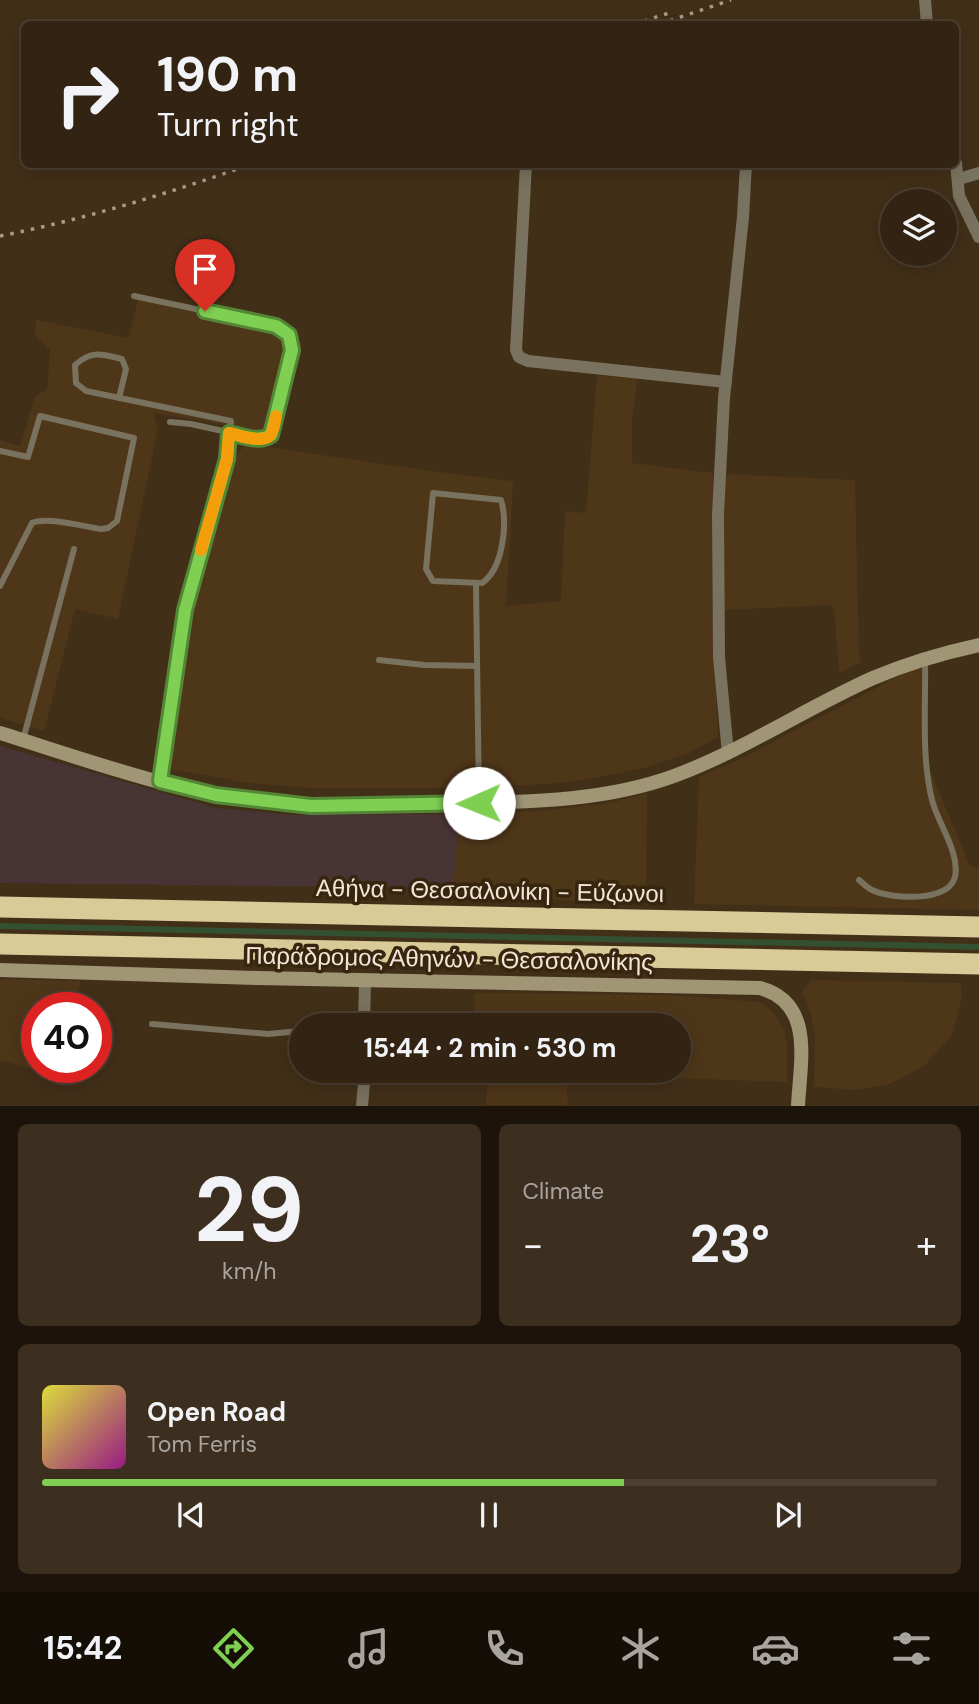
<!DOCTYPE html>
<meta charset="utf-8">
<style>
body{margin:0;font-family:"DM Sans",sans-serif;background:#3d2f20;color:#f1f3f6;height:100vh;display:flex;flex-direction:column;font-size:26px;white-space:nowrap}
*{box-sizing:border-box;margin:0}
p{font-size:23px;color:#a8a49f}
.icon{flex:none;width:38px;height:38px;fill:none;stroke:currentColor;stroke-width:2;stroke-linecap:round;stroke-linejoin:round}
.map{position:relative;height:1106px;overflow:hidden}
.side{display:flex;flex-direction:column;gap:18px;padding:18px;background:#1c130a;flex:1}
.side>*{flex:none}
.top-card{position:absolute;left:21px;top:21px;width:938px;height:147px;border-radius:10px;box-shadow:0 4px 18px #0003,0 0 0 2px #4d4032;background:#322312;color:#f1f3f6;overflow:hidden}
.buttons{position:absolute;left:880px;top:189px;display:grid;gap:14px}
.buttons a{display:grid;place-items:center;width:77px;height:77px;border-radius:50%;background:#322312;box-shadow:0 4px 18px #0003,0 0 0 2px #4d4032;font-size:35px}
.speed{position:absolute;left:21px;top:992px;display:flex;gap:14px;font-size:35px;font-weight:700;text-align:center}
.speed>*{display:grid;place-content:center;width:91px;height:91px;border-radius:50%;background:#322312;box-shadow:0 4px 18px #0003,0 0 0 2px #4d4032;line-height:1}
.speed .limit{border:10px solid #d22;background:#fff;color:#111}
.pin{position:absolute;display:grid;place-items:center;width:60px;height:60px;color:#fff;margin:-72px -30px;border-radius:50% 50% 50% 0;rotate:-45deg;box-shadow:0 0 7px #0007}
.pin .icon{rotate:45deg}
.me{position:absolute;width:77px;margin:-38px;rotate:269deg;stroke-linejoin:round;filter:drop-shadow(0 0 5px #0008)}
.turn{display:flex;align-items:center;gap:24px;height:147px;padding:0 21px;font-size:32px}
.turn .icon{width:91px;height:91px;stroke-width:2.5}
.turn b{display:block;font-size:49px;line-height:60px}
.big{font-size:52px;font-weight:700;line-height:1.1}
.side .tile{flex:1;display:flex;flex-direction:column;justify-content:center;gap:10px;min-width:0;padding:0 24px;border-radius:10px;background:#3d2f20}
.side .dial{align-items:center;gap:0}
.dial b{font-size:91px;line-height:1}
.song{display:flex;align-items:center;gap:21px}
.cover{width:84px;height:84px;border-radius:10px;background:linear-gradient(135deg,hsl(60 70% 55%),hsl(310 70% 35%))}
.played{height:7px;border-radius:4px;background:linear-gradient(90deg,#7fd052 65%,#4d4032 65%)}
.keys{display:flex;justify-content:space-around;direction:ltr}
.heat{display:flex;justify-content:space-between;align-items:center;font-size:38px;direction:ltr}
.side .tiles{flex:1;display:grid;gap:18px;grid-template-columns:1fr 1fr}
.tile:last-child{grid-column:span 2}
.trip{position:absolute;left:289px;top:1013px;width:402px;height:70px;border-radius:35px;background:#322312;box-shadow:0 4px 18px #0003,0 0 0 2px #4d4032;font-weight:700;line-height:70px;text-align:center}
.tab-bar{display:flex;height:112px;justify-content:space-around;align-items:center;background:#140e07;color:#a8a49f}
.tab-bar .icon{width:49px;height:49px}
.tab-bar .selected{color:#7fd052}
.tab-bar b{font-size:32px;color:#f1f3f6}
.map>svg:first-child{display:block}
</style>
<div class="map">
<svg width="979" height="1106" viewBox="0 0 979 1106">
<rect width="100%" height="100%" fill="#422f18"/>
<path fill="#493435" d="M0,746L215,808L294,815L460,814L453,888L0,883Z"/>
<g fill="#4e3619">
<path d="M138,299L274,328L287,336L290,348L270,424L265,431L153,413L158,429L118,619L75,609L44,731L0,718V440L20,446L35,396L47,390L50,350L35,335L36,320L129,338Z"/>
<path d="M597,375L637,379L632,422V463L713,473L712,606L718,737L687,754L644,768L585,780L546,784L466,788H311L248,783L169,769L193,606L237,453L247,444L416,469L513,481L506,606L561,601L565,511L586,513Z"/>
<path d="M724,474L855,480L859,658L862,662L839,673L834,609L831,605L723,610Z"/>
<path d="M922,664V751L970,866L979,867V910L694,904L699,777L740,759Z"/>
<path d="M647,793L646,889L608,890L606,902L538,899V892L453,888L460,814L541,811L610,803Z"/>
<path d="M0,979L81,981L74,1008H37V1068H59L57,1077L0,1060Z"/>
<path d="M811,980L961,983L962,997L952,1035L924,1066L890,1084L854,1090L814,1087L815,1038L811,1016L806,1000L801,993Z"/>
<path d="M475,993L669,995L761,1002L775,1014L784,1029L787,1043V1082L566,1074L568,1105H486L487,1072L471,1071H679V1026L473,1025Z"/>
</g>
<path fill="#335030" d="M0,923L979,944V950L0,929Z"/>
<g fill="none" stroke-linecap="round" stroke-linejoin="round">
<g stroke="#79725f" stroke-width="6">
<path d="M134,296L276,326C285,330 291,335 292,346C293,355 275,431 269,436C266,439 263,439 259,439L191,424L170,422"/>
<path d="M119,398L126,369L122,359C101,354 92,350 75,365L76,383L86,391L231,421L227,459L185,610L160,781"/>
<path d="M0,451L28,457L40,416L134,438L117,521L108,528L101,529C85,527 46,516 32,523L0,586"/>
<path d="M433,493L501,500C508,523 503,569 482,583L433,581L426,569Z"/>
<path d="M476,584L479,803"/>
<path d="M379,660L424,665L477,666"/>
<path d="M23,740L74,549"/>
<path d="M859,880C863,883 867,888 872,890C890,899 948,903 955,877C960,852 938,824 932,800C921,755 926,706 925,660"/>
<path d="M152,1024L268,1034L301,1031"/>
<path d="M345,1026L364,1021"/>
</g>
<g stroke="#79725f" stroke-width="12">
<path d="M925,0L927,24"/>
<path d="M956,163L959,196L979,237"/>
<path d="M526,164L516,350L519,357L528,361L726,382"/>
<path d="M959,179L979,173"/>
<path d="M728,754L719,657L718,514L724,398L743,217L746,164"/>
<path d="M364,1026L365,981"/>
<path d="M362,1106L365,1071"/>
</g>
<g stroke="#a09676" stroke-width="14">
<path d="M0,733C83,759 168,790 255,801C325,809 396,804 466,803C536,802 608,800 674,776C744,750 806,708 873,678C908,663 942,653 979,645"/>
<path d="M0,970L258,978L760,988C815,1003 800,1062 798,1106"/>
</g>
<g stroke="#daca98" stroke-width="21">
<path d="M0,907L979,927"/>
<path d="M0,944L979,964"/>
</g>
<g stroke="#aa9b89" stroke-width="3.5" stroke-dasharray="3.5 7" stroke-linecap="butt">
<path d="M634,24L669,13"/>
<path d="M660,24L731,0"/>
<path d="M0,236C86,219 169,193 252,164"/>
</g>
</g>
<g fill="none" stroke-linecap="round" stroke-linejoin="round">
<g stroke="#538735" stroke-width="18">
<path id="route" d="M205,311L276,326L289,335L292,350L271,435C259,443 243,436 229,433L227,459L185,610L160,781L216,795L311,806L479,803"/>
</g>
<use href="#route" stroke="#7fd052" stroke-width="12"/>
<path stroke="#f59e0b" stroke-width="12" d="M201,550L227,459L229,433C239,435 264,445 271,434C274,430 275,421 276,416"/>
</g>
<g text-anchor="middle" stroke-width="7" stroke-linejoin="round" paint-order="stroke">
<g font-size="24" fill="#f2e5d8" stroke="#37250e">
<text transform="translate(490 891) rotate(1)" y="8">Αθήνα - Θεσσαλονίκη - Εύζωνοι</text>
<text transform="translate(449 959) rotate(1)" y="8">Παράδρομος Αθηνών - Θεσσαλονίκης</text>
</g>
</g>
</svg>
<div class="buttons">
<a><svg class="icon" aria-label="layers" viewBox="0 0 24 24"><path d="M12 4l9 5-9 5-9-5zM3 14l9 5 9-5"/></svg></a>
</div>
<div class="speed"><div class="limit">40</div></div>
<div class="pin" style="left:205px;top:311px;background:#d93025"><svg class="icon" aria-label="arrive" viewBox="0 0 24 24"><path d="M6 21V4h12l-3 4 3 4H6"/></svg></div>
<svg class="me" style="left:479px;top:803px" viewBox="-20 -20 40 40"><circle r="19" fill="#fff"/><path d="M0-13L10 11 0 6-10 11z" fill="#7fd052"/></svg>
<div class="trip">15:44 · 2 min · 530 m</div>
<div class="top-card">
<div class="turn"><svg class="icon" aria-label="right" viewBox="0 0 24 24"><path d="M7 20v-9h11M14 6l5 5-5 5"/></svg><div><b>190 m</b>Turn right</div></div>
</div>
</div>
<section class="side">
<div class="tiles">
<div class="tile dial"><b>29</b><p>km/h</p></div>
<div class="tile"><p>Climate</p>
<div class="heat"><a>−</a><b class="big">23°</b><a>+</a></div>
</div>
<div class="tile">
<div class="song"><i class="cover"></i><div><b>Open Road</b><p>Tom Ferris</p></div></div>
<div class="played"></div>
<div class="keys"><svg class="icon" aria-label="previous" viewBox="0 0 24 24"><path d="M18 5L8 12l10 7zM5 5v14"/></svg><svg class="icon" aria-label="pause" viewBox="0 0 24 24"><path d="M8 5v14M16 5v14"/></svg><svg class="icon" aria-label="next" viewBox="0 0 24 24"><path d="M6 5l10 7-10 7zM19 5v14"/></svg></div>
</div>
</div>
</section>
<nav class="tab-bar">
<b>15:42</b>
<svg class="icon selected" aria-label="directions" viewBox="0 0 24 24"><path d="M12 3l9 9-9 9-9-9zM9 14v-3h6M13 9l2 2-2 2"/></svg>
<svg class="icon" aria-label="music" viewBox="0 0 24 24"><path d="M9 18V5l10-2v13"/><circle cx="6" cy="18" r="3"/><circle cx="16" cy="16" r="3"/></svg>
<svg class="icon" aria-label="phone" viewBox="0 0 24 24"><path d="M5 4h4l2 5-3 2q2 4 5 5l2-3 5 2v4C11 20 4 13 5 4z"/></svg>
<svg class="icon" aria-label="climate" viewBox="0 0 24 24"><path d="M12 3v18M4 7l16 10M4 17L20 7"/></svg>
<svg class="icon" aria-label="car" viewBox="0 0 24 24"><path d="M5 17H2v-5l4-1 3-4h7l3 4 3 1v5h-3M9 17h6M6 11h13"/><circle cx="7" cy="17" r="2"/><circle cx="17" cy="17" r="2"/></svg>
<svg class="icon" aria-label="filters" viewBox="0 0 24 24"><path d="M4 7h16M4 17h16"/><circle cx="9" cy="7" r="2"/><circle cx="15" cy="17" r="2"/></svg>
</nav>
